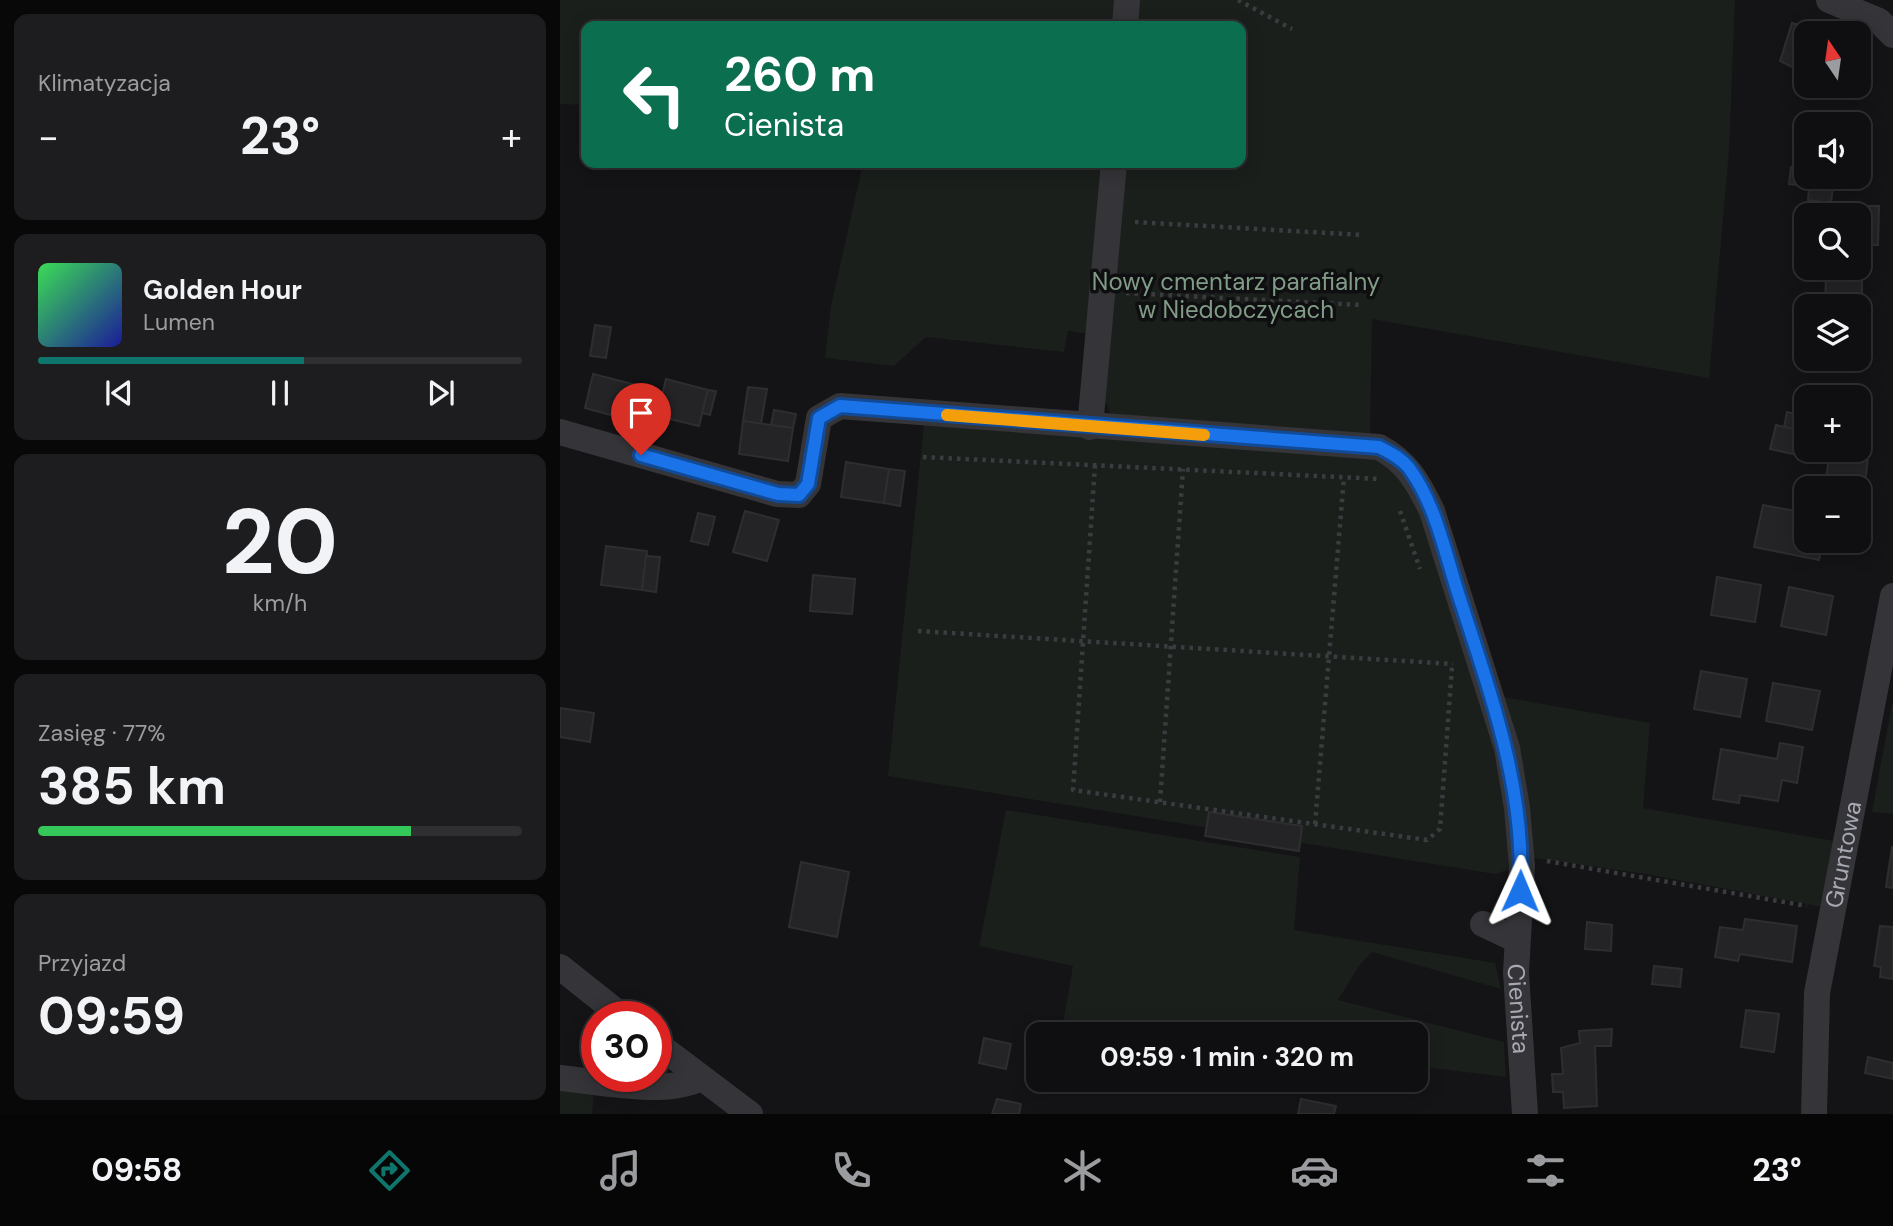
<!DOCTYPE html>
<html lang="pl">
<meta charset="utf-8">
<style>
body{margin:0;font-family:"DM Sans",sans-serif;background:#1d1c1e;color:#f1f3f6;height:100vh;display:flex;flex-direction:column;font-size:26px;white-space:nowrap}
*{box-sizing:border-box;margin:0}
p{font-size:23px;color:#9b9c9f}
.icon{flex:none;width:38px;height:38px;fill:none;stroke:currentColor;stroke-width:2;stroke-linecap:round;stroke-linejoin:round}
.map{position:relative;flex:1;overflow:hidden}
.drawer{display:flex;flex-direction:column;gap:14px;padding:14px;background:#080809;width:560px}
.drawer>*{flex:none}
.guide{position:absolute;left:21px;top:21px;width:665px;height:147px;border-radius:14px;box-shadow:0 4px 18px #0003,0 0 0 2px #2f2e30;background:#0b6e4f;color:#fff;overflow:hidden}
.needle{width:46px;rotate:347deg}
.controls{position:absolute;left:1234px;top:21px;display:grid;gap:14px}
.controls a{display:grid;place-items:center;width:77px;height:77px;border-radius:14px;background:#0f0e10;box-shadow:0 4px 18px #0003,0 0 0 2px #2f2e30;font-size:35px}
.speed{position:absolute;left:21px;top:1001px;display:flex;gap:14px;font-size:35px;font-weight:700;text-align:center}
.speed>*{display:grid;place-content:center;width:91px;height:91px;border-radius:50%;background:#0f0e10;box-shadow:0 4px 18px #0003,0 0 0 2px #2f2e30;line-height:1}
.speed .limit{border:10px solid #d22;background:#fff;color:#111}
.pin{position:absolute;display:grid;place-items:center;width:60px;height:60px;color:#fff;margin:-72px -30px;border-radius:50% 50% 50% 0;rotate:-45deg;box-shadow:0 0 7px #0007}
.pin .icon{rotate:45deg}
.me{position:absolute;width:77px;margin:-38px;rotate:1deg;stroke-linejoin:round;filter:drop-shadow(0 0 5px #0008)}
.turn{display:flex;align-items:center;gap:24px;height:147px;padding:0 28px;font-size:32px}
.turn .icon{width:91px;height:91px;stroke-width:2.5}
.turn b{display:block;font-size:49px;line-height:60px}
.big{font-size:52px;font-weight:700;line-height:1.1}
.drawer .widget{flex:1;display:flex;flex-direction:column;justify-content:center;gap:10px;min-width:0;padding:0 24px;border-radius:14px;background:#1d1c1e}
.drawer .dial{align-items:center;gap:0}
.dial b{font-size:91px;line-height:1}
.song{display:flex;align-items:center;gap:21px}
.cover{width:84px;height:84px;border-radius:10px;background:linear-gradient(135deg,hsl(130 70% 55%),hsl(240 70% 35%))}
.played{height:7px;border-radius:4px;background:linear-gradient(90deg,#0f766e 55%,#2f2e30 55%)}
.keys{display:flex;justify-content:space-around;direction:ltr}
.heat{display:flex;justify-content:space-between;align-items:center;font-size:38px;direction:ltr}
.charge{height:10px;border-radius:5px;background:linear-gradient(90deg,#34c759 77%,#2f2e30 0)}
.trip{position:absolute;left:466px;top:1022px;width:402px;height:70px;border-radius:14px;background:#0f0e10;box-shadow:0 4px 18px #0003,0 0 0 2px #2f2e30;font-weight:700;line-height:70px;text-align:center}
.menu{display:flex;height:112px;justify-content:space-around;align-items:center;background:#060606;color:#9b9c9f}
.menu .icon{width:49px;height:49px}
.menu .selected{color:#0f766e}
.menu b{font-size:32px;color:#f1f3f6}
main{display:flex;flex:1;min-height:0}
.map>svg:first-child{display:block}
</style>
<main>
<section class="drawer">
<div class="widget"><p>Klimatyzacja</p>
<div class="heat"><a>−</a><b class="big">23°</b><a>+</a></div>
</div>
<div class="widget">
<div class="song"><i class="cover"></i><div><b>Golden Hour</b><p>Lumen</p></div></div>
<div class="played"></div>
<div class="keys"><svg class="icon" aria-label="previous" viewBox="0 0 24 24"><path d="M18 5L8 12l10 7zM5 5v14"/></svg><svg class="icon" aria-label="pause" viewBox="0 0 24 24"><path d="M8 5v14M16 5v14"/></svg><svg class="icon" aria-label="next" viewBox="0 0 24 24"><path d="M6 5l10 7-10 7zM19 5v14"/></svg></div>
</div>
<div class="widget dial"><b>20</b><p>km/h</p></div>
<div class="widget"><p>Zasięg · 77%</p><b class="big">385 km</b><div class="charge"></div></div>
<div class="widget"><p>Przyjazd</p><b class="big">09:59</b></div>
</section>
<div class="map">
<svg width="1333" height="1114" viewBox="0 0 1333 1114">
<rect width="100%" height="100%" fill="#141315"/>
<g fill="#1a1f1c">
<path d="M0,0H1175L1169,151L1149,378L812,319L810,435L554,422L545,401L530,334L508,331L504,352L366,337L334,366L265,358L271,306L303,163H681V26H26V105L0,104Z"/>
<path d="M364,424L818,457L849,481L936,747L954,868L935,874L328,776Z"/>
<path d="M943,697L1090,723L1083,808L1275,841L1263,907L1086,874L974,858Z"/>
<path d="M1332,703H1333V814L1312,812Z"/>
<path d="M446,810L740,857L734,930L935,963L941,989L812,952L799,966L778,1000L944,1042L946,1077L856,1066V1034H595L503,1023L513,966L419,946Z"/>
<path d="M0,1088L34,1091L32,1114H0Z"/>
</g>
<g fill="#242426" stroke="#2e2e31" stroke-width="2">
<path d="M1232,23L1266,33H1246L1244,73L1220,61Z"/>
<path d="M1231,167L1246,169V177H1250L1249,186L1229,184Z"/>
<path d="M1250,177H1274L1271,203L1248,200Z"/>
<path d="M1282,206H1319L1318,245H1298V215H1282Z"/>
<rect x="1266" y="268" width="26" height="8"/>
<path d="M1266,276H1302V322L1298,320V306H1265Z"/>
<path d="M35,325L51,327L46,358L30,356Z"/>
<path d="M33,374L80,386L75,405L66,403L62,418L25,408Z"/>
<path d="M106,379L148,390L139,426L97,416Z"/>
<path d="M188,387L207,389L201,424L183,421Z"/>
<path d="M148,390L156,391L150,415L142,413Z"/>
<path d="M214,410L236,414L233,428L211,425Z"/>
<path d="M1227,412L1246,416V432L1224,427Z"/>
<path d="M183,421L233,428L228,461L179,454Z"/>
<path d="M1216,425L1244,431L1238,455L1210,449Z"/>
<path d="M1298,447L1309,448L1305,484L1266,479L1270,450H1298Z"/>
<path d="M286,462L329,469L324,503L281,497Z"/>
<path d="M329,469L345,471L340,506L324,503Z"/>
<path d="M1203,505L1246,513V541H1263L1259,560L1194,547Z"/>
<path d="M185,511L219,520L207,561L173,552Z"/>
<path d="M138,513L155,517L148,545L131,541Z"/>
<path d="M46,546L87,551L82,590L41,585Z"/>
<path d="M86,556L100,557L96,592L82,590Z"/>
<path d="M253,575L295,579L292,614L250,611Z"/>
<path d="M1157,577L1201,585L1195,622L1151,615Z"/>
<path d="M1229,587L1273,596L1266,635L1221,626Z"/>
<path d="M1141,671L1187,679L1180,717L1134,709Z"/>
<path d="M1213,683L1260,691L1252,730L1206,721Z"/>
<path d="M0,708L34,713L30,742L0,737Z"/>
<path d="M1220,743L1243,747L1237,783L1222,780L1218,801L1180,795L1179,803L1153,799L1161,749L1217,759Z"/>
<path d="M649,812L742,826L739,851L645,836Z"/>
<path d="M1332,847H1333V888L1326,887Z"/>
<path d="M241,862L289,872L277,937L229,927Z"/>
<path d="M1185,919L1237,926L1232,962L1180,954L1178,961L1155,957L1160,927L1183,930Z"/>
<path d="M1027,922L1052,925L1051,951L1025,949Z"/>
<path d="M1320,926L1333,927V979L1320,977L1321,967L1314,966Z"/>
<path d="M1094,966L1122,969L1120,987L1092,984Z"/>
<path d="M1186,1010L1219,1014L1214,1052L1181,1047Z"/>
<path d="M1052,1029L1051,1046H1035L1037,1106L1004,1108L1003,1092H993L992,1074H1003L1001,1048L1020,1043L1019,1031Z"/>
<path d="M424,1038L451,1044L446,1069L419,1063Z"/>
<path d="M1308,1057L1333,1063V1079L1305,1073Z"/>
<path d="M437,1099L461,1104L459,1114H432Z"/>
<path d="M741,1099L776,1106L774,1114H738Z"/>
</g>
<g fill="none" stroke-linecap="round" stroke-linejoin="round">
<g stroke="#3b3c40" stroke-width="4.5" stroke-dasharray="3.5 5" stroke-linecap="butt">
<path d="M678,0L732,29"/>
<path d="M575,222L803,235"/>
<path d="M566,293L802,305"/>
<path d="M363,457L820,479"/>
<path d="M535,465L513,790L867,840L880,829L892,667"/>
<path d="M840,511L860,569"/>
<path d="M358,631L893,664"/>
<path d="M600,802L623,469"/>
<path d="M755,824L784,477"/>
<path d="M987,861L1247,906"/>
</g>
<g stroke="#353539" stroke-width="26">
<path d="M1269,0L1319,21L1333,35"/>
<path d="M565,26L567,0"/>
<path d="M530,427L554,163"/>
<path id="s1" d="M0,432L217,494L239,495L248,484L259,418L280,406L819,447C847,462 858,482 872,511L947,748L957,808L962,866L956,973L965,1114"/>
<path d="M923,924L957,940"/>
<path d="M0,967L63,1017"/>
<path d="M96,1043L190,1114"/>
<path d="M0,1078C41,1082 105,1096 141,1078"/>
<path id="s2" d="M1254,1114L1257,993L1333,596"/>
</g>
</g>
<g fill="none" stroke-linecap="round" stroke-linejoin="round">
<g stroke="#114b97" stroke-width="18">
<path id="route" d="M81,455L218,494L239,495L248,484L259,418L280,406L819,447C830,453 841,458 849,468C876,505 885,553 899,596C930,693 966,788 960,891"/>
</g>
<use href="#route" stroke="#1a73e8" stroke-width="12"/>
<path stroke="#f59e0b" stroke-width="12" d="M387,415L644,435"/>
</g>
<g text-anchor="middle" stroke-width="7" stroke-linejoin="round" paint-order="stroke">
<g font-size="24" fill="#809c87" stroke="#0f0e10">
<text x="676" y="290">Nowy cmentarz parafialny<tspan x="676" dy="28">w Niedobczycach</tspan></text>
</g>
<g font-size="24" fill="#a7a9b3" stroke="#0f0e10">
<text dy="8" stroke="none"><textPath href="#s2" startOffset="262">Gruntowa</textPath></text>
<text dy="8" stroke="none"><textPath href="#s1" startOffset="1489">Cienista</textPath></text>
</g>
</g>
</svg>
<div class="controls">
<a><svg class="needle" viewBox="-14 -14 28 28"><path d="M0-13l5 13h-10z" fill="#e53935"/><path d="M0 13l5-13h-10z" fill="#9b9c9f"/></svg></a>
<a><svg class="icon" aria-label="sound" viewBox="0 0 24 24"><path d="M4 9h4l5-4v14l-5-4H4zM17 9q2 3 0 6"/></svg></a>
<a><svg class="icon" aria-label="search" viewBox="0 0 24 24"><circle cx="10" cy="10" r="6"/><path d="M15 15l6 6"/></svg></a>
<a><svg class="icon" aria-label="layers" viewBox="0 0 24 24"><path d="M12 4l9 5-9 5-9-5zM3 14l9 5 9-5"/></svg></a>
<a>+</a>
<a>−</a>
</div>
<div class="speed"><div class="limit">30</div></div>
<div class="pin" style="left:81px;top:455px;background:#d93025"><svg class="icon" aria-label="arrive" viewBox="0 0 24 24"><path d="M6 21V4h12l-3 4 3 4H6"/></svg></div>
<svg class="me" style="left:960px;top:891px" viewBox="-20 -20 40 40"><path d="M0-17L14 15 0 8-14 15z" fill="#1a73e8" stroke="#fff" stroke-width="4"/></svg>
<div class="trip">09:59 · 1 min · 320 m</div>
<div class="guide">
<div class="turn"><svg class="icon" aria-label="left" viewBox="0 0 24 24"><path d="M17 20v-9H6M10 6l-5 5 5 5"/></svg><div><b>260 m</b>Cienista</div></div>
</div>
</div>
</main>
<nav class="menu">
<b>09:58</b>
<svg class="icon selected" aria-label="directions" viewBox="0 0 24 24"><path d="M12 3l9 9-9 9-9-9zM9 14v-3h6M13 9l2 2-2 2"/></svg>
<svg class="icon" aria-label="music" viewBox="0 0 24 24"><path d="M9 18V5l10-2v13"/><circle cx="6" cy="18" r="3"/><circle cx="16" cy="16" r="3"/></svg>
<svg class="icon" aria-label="phone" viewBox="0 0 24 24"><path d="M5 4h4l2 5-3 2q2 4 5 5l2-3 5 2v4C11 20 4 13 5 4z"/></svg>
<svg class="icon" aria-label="climate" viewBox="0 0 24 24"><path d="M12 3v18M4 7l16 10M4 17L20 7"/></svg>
<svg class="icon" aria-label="car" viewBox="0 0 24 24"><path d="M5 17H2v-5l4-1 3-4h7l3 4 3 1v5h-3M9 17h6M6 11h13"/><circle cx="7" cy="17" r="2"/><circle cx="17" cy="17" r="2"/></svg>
<svg class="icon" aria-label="filters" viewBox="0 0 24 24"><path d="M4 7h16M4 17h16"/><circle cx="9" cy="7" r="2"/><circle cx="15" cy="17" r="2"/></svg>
<b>23°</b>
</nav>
